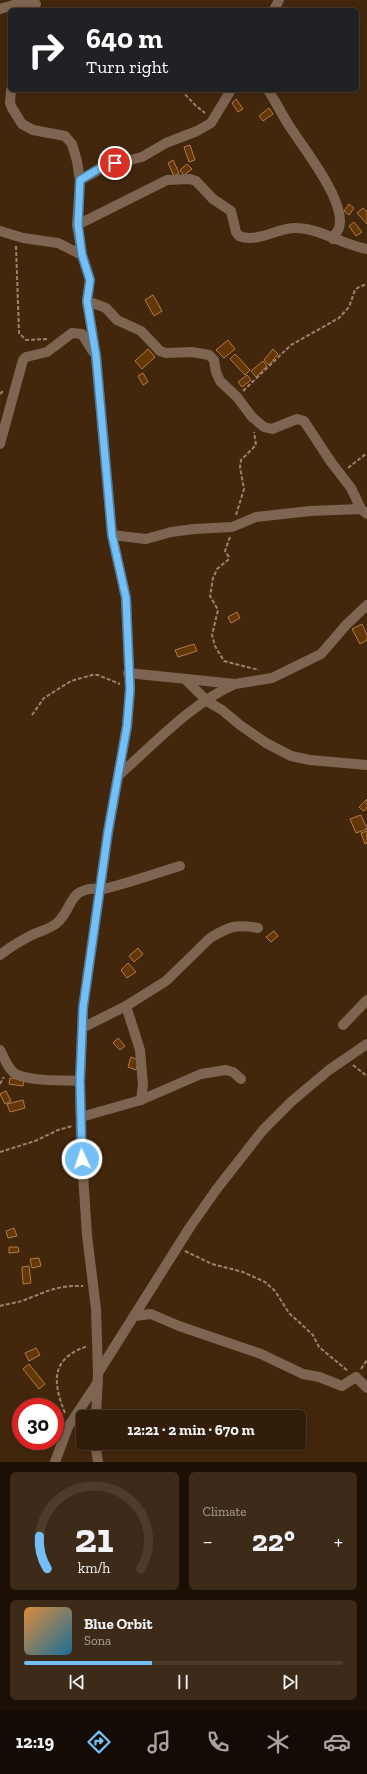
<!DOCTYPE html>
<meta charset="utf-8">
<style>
body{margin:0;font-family:"Zilla Slab",serif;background:#3d2a18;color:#f1f3f6;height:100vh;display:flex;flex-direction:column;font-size:15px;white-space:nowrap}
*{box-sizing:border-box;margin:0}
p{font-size:13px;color:#a8a29c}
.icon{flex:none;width:22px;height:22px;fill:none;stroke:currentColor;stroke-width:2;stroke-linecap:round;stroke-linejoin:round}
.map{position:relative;height:1462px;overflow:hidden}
.drawer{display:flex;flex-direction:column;gap:10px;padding:10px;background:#1c1006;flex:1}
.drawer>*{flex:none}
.hud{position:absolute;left:8px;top:8px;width:351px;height:84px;border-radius:6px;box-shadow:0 2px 10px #0003,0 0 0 1px #4d3b2b;background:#202124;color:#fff;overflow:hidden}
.speed{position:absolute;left:12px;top:1398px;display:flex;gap:8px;font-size:20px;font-weight:700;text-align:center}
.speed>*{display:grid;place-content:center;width:52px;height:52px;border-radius:50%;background:#321d0a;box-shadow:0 2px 10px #0003,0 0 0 1px #4d3b2b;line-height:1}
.speed .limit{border:6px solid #d22;background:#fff;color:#111}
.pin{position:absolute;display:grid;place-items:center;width:34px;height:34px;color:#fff;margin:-17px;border:2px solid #fff;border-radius:50%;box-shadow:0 1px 4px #0007}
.me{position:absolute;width:44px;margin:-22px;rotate:357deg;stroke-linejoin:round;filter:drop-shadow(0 0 3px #0008)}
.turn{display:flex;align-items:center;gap:14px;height:84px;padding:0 12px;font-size:18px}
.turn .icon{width:52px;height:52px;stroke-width:2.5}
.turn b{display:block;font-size:28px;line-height:34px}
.big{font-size:30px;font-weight:700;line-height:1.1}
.drawer .card{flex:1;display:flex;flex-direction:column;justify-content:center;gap:6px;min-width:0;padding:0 14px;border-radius:6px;background:#3d2a18}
.drawer .dial{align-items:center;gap:0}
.dial svg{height:104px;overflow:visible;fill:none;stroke:#4d3b2b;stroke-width:7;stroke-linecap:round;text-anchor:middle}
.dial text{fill:#f1f3f6;stroke:none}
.song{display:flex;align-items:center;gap:12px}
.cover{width:48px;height:48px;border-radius:6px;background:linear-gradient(135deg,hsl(30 70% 55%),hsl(200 70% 35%))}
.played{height:4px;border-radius:2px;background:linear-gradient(90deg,#74c0f6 40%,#4d3b2b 40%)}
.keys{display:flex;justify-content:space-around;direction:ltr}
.heat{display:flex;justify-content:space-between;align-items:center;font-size:22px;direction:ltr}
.drawer .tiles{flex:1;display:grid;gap:10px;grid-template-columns:1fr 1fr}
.card:last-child{grid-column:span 2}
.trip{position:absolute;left:76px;top:1410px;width:230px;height:40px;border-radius:6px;background:#321d0a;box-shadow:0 2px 10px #0003,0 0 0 1px #4d3b2b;font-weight:700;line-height:40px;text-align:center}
.tab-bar{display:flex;height:64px;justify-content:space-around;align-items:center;background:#140c04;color:#a8a29c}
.tab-bar .icon{width:28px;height:28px}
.tab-bar .selected{color:#74c0f6}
.tab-bar b{font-size:18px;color:#f1f3f6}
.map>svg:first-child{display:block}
</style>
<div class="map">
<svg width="367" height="1462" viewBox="0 0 367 1462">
<rect width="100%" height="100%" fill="#42270d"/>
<g fill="#643706" stroke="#b27a4a">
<path d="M236,99L243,109L238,112L232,103Z"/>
<path d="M269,108L273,114L263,121L259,116Z"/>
<path d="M190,145L195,160L189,162L184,147Z"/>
<path d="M173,160L179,173L174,176L168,163Z"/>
<path d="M187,164L192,169L184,175L180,170Z"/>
<path d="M349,204L354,208L349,215L344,211Z"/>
<path d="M363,208L367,212V224L357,213Z"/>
<path d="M354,222L362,232L356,236L349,226Z"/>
<path d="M153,295L162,311L154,316L145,300Z"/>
<path d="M228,340L235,349L224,358L216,350Z"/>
<path d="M148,349L155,357L142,369L135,361Z"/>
<path d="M273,349L278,354L269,365L264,360Z"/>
<path d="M235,354L250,370L245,375L230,359Z"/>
<path d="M263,361L267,366L256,377L251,371Z"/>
<path d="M143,373L148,382L143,385L138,376Z"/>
<path d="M247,375L251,380L242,387L238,382Z"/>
<path d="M237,612L240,618L231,623L228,617Z"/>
<path d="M362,624L367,635V640L360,644L352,629Z"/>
<path d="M194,644L197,651L178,657L175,650Z"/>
<path d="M367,799V808L364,811L359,807Z"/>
<path d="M361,815L367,829L356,833L350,819Z"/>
<path d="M367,831V843L365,844L361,833Z"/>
<path d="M274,931L278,936L271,942L266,937Z"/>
<path d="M138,948L143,954L134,962L129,956Z"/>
<path d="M128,963L136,972L127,978L121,970Z"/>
<path d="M118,1038L125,1046L120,1050L113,1043Z"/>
<path d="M131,1057L139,1060L136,1070L128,1067Z"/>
<path d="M10,1078L24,1080L23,1086L9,1084Z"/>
<path d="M6,1091L11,1101L5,1104L0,1094Z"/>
<path d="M23,1100L25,1108L10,1112L7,1104Z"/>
<path d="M14,1228L17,1236L8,1238L6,1231Z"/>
<path d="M9,1247H18L19,1252L9,1253Z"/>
<path d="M39,1258L41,1266L32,1268L30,1259Z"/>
<path d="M29,1266L31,1283L23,1284L22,1267Z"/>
<path d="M36,1348L40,1355L29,1361L25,1353Z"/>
<path d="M29,1364L45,1384L39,1389L23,1369Z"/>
</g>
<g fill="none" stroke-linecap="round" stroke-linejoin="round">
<g stroke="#9e8269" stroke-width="2" stroke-dasharray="4 2" stroke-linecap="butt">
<path d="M181,90L196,106L205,113"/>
<path d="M16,246L19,333L26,340L48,339"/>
<path d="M243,391L291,345L339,318L349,307L355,290L359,287L367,284"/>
<path d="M0,394L4,390"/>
<path d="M348,468L367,453"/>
<path d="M236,515L244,489L240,467L241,460L256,445L254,432"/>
<path d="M230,537L225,551L229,557L228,560L217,569L213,578L210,596L218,610L212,635L215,646L224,661L259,670"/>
<path d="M32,715L44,698L71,681L92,675H98L120,684"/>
<path d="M353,1065L367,1076"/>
<path d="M0,1084L4,1077"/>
<path d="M0,1152L35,1141L58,1130L72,1126"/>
<path d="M185,1251L212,1264L243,1272L265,1282L275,1291L289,1313L313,1335L319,1347L348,1371"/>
<path d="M0,1306C7,1304 15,1303 22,1301C46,1292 56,1285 83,1286"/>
<path d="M361,1369L367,1360"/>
<path d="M65,1413C52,1381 51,1358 88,1346"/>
</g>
<g stroke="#7d6551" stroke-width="10">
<path d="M0,9L17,4H36"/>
<path d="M274,10L279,0"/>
<path d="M11,90L10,103L12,108L22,124L33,130L65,136L72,144L77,161L80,180L77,225L82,255L90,280L87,301L96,356L112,535L126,598L130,689L127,726L108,832L83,1008L80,1081L81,1144L87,1235L96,1309L98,1373L96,1417"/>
<path d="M268,90C276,102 282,115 290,127C304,149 347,202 339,228C337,232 334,236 333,239"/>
<path d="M80,180L106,166L142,157L166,143L197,131L211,123L231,90"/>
<path d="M77,225L167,180L190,179L196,181L213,199L231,211L236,232L239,236C257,243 276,229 293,228C319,227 342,245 367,249"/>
<path d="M0,231L23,238L58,243L82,255"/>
<path d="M87,301L106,308L117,320L141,331L160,351L166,353L192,352L209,355L214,360L216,372L220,381L237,397L252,417L264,427L272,429L297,419L304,421L331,462L351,488L361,509"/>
<path d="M0,444L23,360L26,357L47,352L72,333L82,334L93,352"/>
<path d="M112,535L146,539L171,532L194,529L232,527L256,517L310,511L361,509L367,514"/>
<path d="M128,673L235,684L272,678L321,654L347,624L367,605"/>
<path d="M185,679L207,701L222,710L240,725L266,743L291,756L310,760L367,765"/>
<path d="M119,775C154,744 192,703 235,684"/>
<path d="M99,890C126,884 153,874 180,866"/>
<path d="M0,955C10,947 20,941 32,935C40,931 50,929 57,923C73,909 68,886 100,889"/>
<path d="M126,1006L140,1050L143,1085L141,1100"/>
<path d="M343,1025L367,1000"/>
<path d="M82,1028L126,1006L166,981L210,938C230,926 236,924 258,928"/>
<path d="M0,1050C4,1057 7,1067 13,1072C24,1082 64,1080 80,1081"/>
<path d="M81,1117L141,1100L201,1074L226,1070L233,1072L241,1079"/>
<path d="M135,1316L151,1314L179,1326L261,1354L303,1374L319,1377L342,1386L356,1377L367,1388"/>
<path d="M98,1373L190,1227L216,1190L263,1130L292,1101L329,1070L367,1044"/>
<path d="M95,1443L98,1462"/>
<path d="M55,1462L68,1427L98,1382"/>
</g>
</g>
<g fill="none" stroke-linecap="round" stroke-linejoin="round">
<g stroke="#4b7da0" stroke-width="10">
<path id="route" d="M82,1159L80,1081L83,1008L108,832L127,726L130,689L126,598L112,535L96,356L87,301L90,280L82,255L78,225L80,180L102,167L115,163"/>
</g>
<use href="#route" stroke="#74c0f6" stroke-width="7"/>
</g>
</svg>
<div class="speed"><div class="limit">30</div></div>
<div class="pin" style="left:115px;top:163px;background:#d93025"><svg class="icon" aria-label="arrive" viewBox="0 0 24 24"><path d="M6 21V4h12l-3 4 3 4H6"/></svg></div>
<svg class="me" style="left:82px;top:1159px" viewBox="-20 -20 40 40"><circle r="17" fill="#74c0f6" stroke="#fff" stroke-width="3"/><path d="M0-11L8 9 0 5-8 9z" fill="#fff"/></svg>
<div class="trip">12:21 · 2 min · 670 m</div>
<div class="hud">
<div class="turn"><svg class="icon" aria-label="right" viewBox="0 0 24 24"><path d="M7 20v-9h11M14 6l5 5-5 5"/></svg><div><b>640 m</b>Turn right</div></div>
</div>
</div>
<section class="drawer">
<div class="tiles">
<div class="card dial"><svg viewBox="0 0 100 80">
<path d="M14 69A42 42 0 1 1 86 69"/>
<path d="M14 69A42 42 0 0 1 8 44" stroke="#74c0f6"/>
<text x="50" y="56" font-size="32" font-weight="700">21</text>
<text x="50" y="72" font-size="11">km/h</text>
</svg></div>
<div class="card"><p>Climate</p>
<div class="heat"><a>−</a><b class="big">22°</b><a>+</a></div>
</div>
<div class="card">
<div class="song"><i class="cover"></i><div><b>Blue Orbit</b><p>Sona</p></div></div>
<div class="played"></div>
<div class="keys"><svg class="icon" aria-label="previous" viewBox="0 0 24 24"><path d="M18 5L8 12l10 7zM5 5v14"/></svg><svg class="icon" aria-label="pause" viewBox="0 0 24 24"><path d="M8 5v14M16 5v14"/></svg><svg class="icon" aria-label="next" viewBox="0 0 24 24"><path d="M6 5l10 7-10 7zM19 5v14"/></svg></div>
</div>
</div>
</section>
<nav class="tab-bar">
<b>12:19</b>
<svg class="icon selected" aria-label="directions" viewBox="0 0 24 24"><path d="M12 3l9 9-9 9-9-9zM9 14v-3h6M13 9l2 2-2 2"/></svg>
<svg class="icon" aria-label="music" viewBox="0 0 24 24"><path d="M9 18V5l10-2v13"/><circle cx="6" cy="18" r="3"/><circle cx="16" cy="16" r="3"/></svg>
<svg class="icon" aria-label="phone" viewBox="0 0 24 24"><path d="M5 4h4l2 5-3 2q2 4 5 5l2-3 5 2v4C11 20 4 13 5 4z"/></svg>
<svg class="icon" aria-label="climate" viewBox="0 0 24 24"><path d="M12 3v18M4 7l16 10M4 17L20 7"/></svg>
<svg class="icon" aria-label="car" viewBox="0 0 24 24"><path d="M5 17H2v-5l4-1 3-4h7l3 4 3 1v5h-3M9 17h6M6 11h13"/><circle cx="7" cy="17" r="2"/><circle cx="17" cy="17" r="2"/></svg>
</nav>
